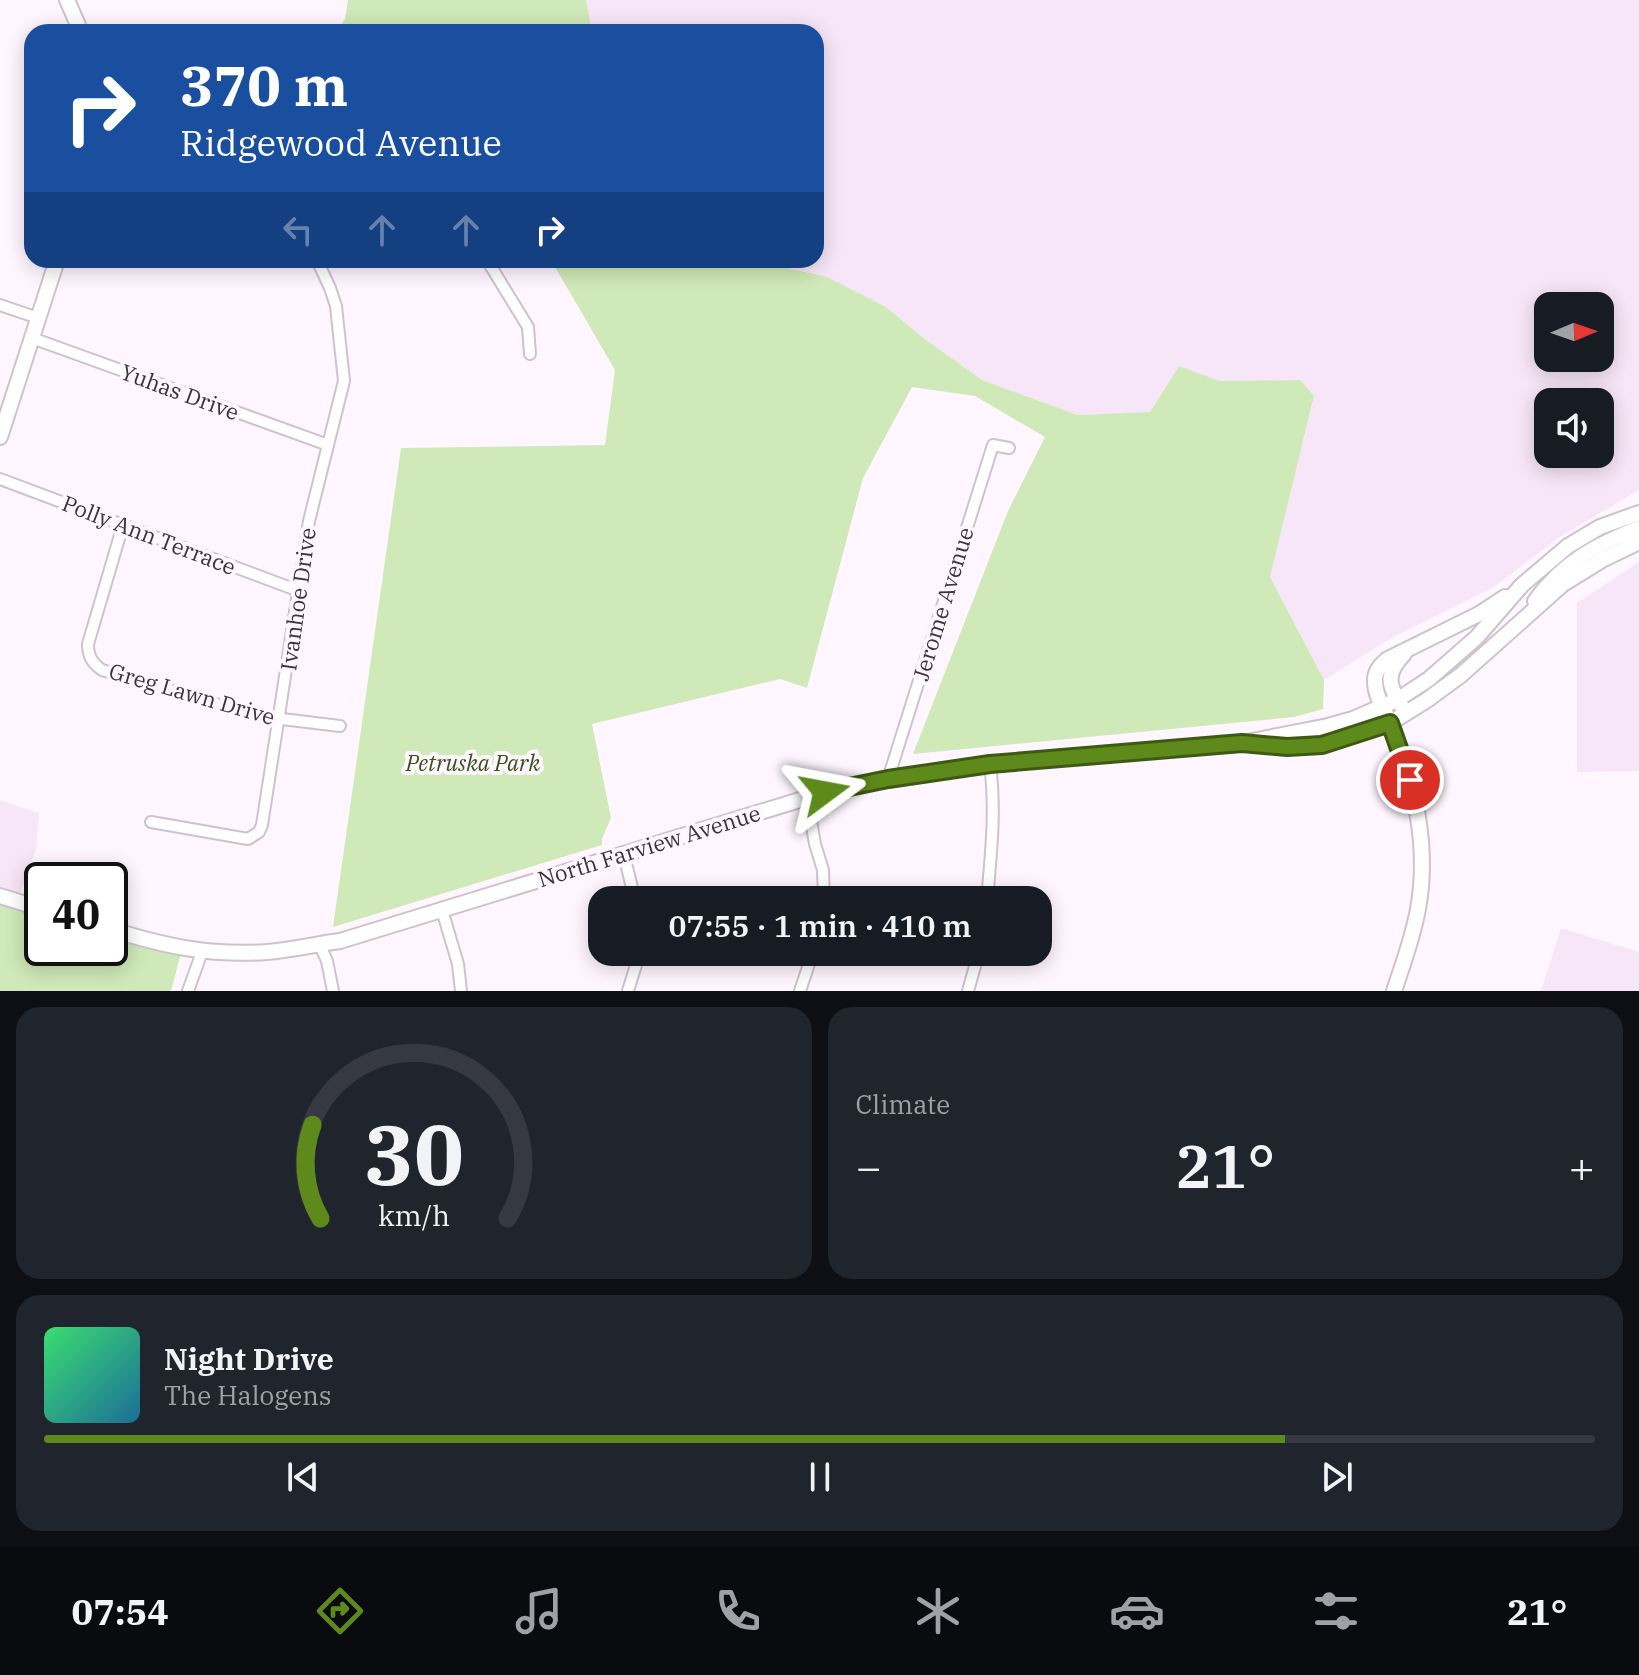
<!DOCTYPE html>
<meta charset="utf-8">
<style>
body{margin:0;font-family:"IBM Plex Serif",serif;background:#20242c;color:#f1f3f6;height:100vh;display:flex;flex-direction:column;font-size:30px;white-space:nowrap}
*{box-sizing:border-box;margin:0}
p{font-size:26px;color:#9ea1a6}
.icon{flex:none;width:44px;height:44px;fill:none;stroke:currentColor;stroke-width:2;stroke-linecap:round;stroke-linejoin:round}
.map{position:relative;height:991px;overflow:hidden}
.side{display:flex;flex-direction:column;gap:16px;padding:16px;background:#0d0f14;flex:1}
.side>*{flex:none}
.guide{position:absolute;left:24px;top:24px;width:800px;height:244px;border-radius:24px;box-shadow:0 4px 20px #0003;background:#1a4fa0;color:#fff;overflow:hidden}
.needle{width:52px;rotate:88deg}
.tools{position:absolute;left:1534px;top:292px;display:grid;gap:16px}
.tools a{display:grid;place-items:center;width:80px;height:80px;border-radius:16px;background:#171b24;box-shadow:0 4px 20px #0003;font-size:40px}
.speed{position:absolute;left:24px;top:862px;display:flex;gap:16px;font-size:40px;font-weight:700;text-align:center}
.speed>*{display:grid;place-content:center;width:104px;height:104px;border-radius:50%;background:#171b24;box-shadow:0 4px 20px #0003;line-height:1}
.speed .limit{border:4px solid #111;border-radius:12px;background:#fff;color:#111}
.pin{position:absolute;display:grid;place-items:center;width:68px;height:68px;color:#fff;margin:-34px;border:4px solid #fff;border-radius:50%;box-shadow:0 2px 8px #0007}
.me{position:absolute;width:88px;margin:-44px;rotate:77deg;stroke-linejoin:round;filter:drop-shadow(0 0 6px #0008)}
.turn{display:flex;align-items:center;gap:28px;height:168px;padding:0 24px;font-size:36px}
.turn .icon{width:104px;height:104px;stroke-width:2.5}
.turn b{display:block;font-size:56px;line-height:68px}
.lanes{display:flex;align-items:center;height:76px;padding:0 24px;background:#0003;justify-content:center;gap:40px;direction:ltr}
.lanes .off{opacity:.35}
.big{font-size:60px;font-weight:600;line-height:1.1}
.side .widget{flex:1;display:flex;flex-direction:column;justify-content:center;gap:12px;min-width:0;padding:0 28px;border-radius:24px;background:#20242c}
.side .dial{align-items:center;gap:0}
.dial svg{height:208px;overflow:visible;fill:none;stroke:#363941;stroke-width:7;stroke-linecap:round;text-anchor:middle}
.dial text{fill:#f1f3f6;stroke:none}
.song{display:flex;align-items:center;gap:24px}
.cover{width:96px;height:96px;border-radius:12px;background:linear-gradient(135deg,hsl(140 70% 55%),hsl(200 70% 35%))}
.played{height:8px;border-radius:4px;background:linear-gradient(90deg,#5d8a1a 80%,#363941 80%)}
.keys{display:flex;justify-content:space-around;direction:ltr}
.heat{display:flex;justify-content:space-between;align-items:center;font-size:44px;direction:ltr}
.side .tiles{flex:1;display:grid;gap:16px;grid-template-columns:1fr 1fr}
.widget:last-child{grid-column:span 2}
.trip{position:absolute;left:588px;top:886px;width:464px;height:80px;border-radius:24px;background:#171b24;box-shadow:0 4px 20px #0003;font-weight:600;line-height:80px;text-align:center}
.menu{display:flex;height:128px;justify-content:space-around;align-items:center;background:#090b0e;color:#9ea1a6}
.menu .icon{width:56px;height:56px}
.menu .on{color:#5d8a1a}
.menu b{font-size:36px;color:#f1f3f6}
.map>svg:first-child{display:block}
</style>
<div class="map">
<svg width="1639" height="991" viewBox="0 0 1639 991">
<rect width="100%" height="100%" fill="#fff6ff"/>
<g fill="#f7e6f7" fill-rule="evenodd">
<path d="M586,0H1639V490L1558,538L1494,587L1395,636L1324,680L1270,577L1314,397L1300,380L1220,381L1179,366L1150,412L1078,415L982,380L926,340L886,307L827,277L753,260H816V32H592ZM1548,306H1600V358H1548ZM1548,402H1600V454H1548Z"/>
<path d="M1639,562V771L1577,772V603Z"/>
<path d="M0,800L39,813L36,850L17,901L0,896Z"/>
<path d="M1561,928L1639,952V991H1541Z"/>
</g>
<g fill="#d0e9b8">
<path d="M348,0H586L592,32H336L345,19Z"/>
<path d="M551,260H753L827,277L886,307L926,340L982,380L1078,415L1150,412L1179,366L1220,381L1300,380L1314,396L1270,577L1324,680L1323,709L1294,717L913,754L1008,511L1045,437L975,396L912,387L863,478L807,688L780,679L592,724L611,818L602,839V845L333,927L401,448L605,445L615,370Z"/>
<path d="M0,896L42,909V948H110V929L182,949L171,991H0Z"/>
</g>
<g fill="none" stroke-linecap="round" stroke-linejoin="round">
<g stroke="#cec3cd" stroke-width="14">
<g id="street">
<path d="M487,260L528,327L530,354"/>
<path d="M0,305L38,318"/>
<path d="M32,338L328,445"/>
<path d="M0,479L299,591"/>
<path d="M123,525L88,644C88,656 92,663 102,670L257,716L340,726"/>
<path d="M888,779L993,445L1009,448"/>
<path d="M807,797L815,844L823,870L824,900"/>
<path d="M151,822L248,839L259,832L262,825L309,521L344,381L336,306L330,288L317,260"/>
<path d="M624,855L635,900"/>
<path d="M987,900C991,854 996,810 990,764"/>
<path d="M442,910L458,964L461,991"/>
<path d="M319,943L327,961L333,991"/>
<path d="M188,991L202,952"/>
<path d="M628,991L640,952"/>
<path d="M800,991L813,952"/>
<path d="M968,991L979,952"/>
</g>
</g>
<g stroke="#cec3cd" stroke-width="18">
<g id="secondary">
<path d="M67,0L81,32"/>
<path d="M0,437L57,260"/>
<path d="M1535,601C1563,562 1596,545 1639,528"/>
<path d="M1401,705C1387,684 1386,673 1404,654"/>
<path d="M1259,744L1287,747L1322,745L1390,723L1427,700L1461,675L1563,584L1602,560L1639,542"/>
<path d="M0,896L42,909"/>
<path d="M110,929C164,946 210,956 267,952C292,950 316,944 340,941L842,787L990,764L1242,743L1328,726L1353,719L1397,700L1429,679L1477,637L1522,585L1568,546L1600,527L1639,513"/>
<path d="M1394,991C1403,964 1413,937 1418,909C1427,860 1420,811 1405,764C1401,751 1397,737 1391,724C1384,710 1374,695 1375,678C1376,669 1382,664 1388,659L1479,614L1505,597"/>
</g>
</g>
<use href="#street" stroke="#fff" stroke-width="10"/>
<use href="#secondary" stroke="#fff" stroke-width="14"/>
</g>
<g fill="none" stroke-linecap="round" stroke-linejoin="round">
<g stroke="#3c5a11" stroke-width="20">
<path id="route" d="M825,792L888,779L990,764L1242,743L1287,747L1322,745L1390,723L1410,780"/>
</g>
<use href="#route" stroke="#5d8a1a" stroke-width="14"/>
</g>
<g text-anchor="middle" stroke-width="8" stroke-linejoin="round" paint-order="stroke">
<g font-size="22" fill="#393539" stroke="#fff6ff">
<text transform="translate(180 392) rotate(20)" y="8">Yuhas Drive</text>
<text transform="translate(149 535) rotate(21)" y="8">Polly Ann Terrace</text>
<text transform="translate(298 599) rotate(-82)" y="8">Ivanhoe Drive</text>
<text transform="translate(943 604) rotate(-73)" y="8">Jerome Avenue</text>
<text transform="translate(192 694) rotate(16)" y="8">Greg Lawn Drive</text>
<text transform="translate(649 846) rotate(-17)" y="8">North Farview Avenue</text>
</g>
<g font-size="22" font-style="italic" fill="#39511a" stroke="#fff6ff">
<text x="473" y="771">Petruska Park</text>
</g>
</g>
</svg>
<div class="tools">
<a><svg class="needle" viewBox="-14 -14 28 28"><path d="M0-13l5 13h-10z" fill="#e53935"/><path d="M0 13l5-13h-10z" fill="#9ea1a6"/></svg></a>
<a><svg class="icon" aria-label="sound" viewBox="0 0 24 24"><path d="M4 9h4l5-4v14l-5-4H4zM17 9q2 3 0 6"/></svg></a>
</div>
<div class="speed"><div class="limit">40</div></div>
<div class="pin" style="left:1410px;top:780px;background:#d93025"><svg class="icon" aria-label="arrive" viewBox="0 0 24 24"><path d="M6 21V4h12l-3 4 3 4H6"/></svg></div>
<svg class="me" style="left:825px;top:792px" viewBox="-20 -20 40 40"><path d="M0-17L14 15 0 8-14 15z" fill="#5d8a1a" stroke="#fff" stroke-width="4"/></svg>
<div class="trip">07:55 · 1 min · 410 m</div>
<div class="guide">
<div class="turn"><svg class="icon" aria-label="right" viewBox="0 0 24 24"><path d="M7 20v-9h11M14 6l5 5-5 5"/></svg><div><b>370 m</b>Ridgewood Avenue</div></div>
<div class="lanes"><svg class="icon off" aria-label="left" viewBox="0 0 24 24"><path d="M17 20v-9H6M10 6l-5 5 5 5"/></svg><svg class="icon off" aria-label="ahead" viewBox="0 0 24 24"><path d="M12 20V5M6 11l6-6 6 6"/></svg><svg class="icon off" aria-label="ahead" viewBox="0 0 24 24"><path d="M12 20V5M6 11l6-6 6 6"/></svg><svg class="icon" aria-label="right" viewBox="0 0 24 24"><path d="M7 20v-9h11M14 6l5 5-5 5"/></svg></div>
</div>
</div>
<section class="side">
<div class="tiles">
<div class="widget dial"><svg viewBox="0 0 100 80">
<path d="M14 69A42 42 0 1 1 86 69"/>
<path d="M14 69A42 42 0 0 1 11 33" stroke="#5d8a1a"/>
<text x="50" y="56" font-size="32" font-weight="700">30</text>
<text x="50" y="72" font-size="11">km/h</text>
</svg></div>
<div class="widget"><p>Climate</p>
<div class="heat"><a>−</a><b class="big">21°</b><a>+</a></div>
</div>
<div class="widget">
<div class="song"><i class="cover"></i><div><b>Night Drive</b><p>The Halogens</p></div></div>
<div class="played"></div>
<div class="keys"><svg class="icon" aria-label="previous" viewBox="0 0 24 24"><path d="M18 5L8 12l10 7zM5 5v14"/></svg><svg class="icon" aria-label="pause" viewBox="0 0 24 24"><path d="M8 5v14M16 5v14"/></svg><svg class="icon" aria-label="next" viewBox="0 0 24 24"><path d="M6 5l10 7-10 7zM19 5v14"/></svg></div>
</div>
</div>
</section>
<nav class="menu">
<b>07:54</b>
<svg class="icon on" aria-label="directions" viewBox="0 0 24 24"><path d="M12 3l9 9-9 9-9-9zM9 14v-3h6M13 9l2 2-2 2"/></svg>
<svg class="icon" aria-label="music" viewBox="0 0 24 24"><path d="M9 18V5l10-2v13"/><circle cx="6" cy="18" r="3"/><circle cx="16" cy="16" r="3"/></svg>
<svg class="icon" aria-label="phone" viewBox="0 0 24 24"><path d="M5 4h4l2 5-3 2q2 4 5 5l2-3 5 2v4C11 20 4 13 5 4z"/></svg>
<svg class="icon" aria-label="climate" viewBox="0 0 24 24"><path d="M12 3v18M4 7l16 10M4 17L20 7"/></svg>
<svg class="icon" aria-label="car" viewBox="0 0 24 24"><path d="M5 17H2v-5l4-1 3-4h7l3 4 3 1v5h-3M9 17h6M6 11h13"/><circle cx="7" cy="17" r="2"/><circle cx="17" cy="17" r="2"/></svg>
<svg class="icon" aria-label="filters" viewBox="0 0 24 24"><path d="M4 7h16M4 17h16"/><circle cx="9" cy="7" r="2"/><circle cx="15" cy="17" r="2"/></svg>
<b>21°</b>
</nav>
